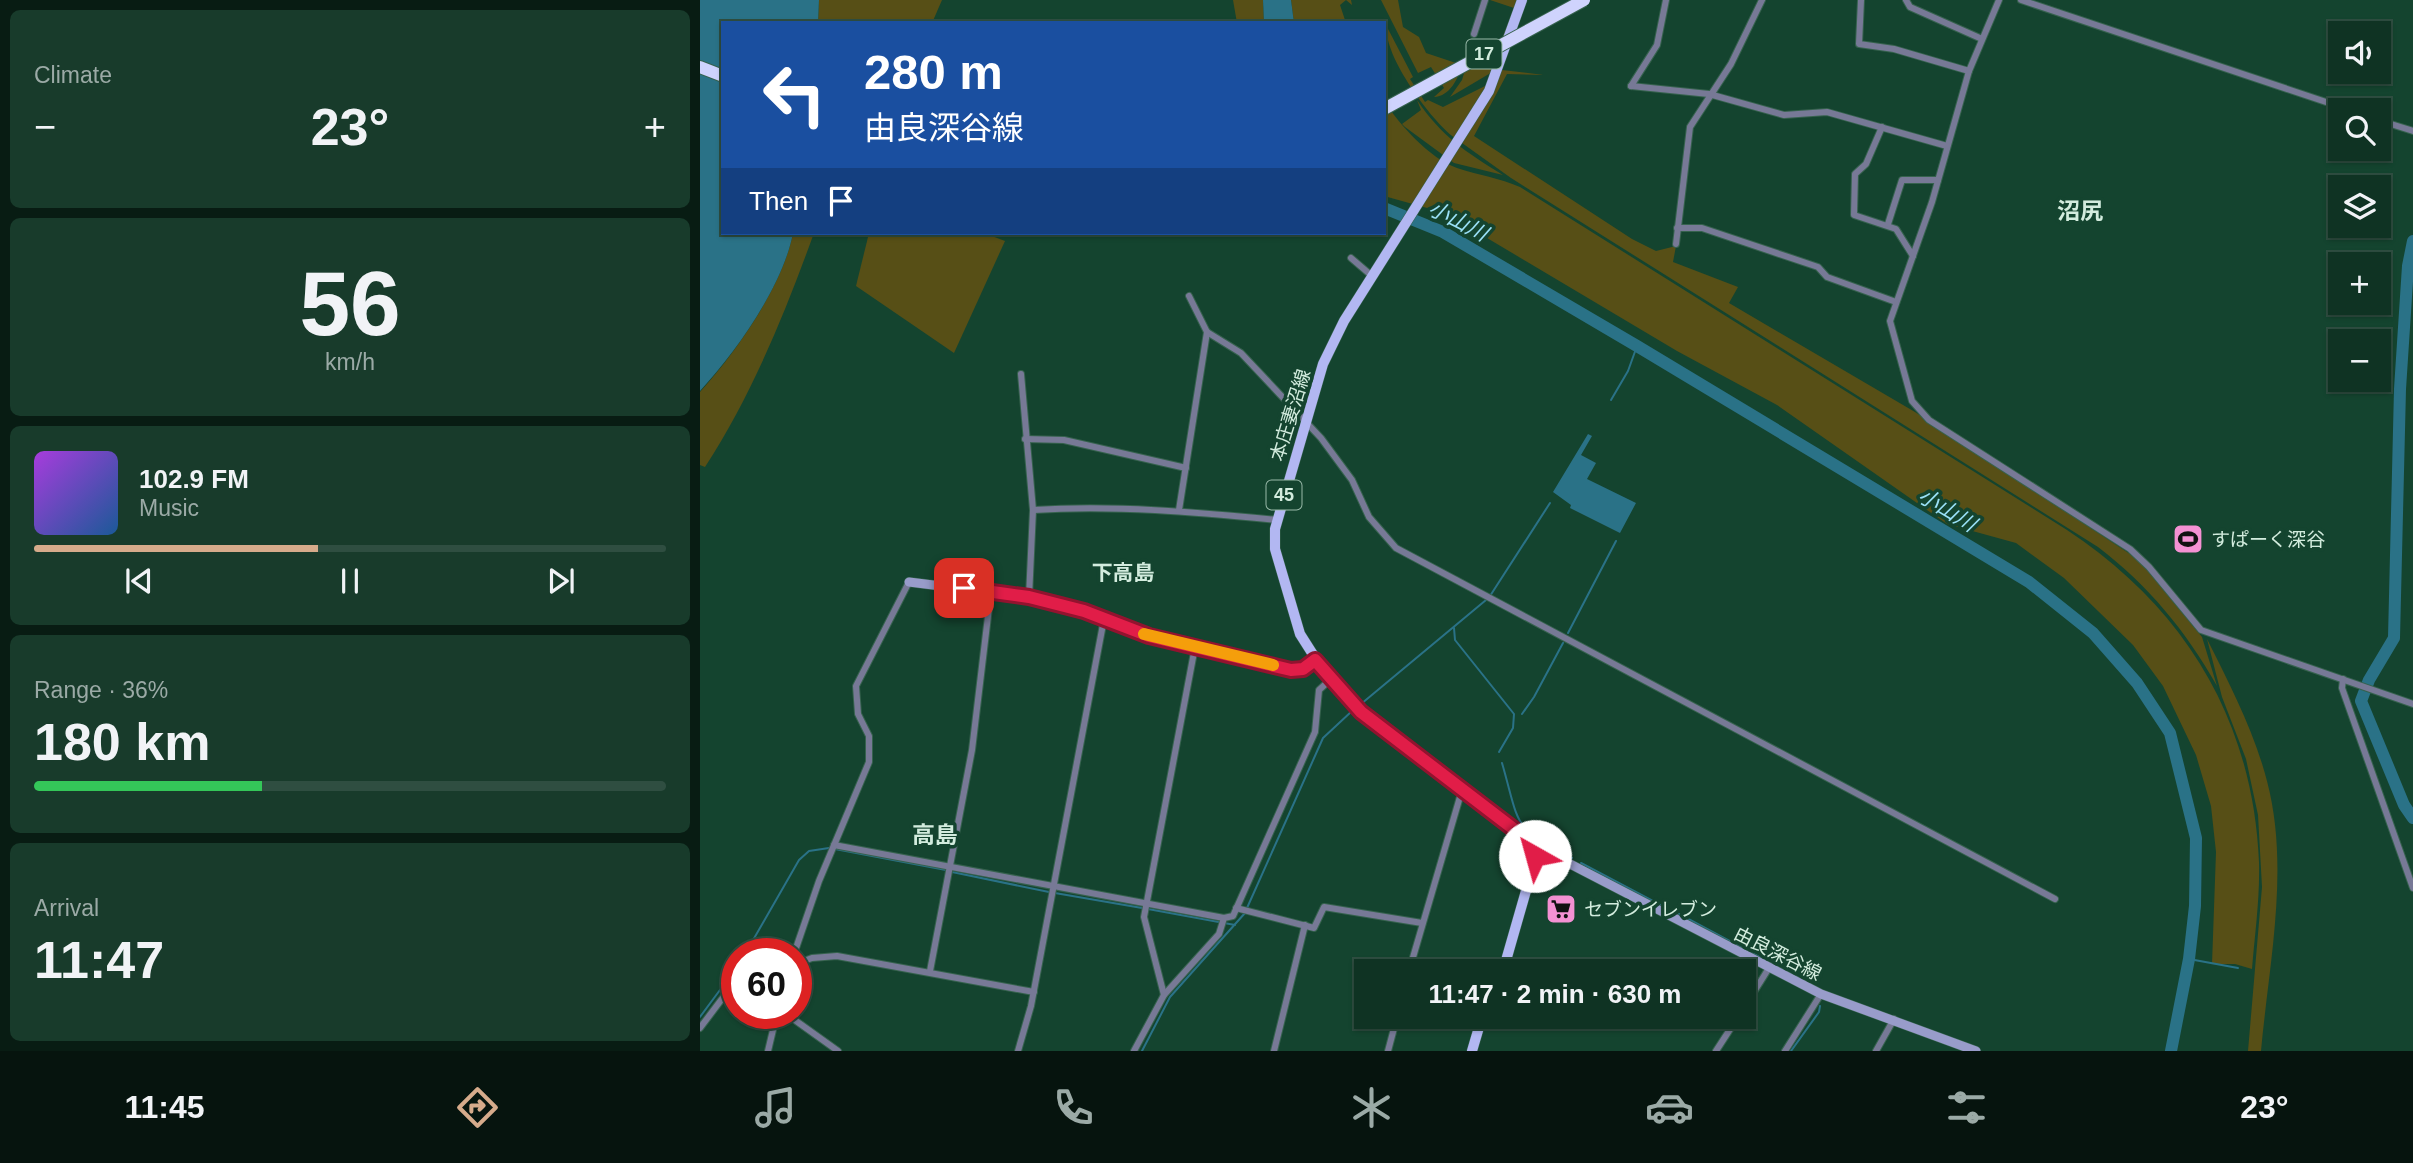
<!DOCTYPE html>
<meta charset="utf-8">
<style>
body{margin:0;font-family:Arial,"Noto Sans JP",sans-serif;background:#183b2b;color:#f1f3f6;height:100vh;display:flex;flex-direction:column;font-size:26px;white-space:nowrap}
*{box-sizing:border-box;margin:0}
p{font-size:23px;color:#9baaa6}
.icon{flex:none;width:38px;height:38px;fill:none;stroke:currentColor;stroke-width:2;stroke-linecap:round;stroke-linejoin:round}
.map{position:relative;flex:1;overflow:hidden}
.side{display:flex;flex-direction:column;gap:10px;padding:10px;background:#081c13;width:700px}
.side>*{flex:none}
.banner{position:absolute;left:21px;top:21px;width:665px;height:214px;border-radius:0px;box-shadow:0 2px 5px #0004,0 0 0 2px #2f4e41;background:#1a4fa0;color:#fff;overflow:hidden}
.controls{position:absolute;left:1628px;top:21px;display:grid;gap:14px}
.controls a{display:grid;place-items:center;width:63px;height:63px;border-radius:0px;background:#0f3323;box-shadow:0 2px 5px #0004,0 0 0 2px #2f4e41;font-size:35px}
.speed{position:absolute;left:21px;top:938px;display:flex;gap:14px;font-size:35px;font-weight:700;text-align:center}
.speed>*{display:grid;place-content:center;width:91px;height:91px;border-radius:50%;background:#0f3323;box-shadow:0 2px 5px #0004,0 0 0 2px #2f4e41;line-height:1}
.speed .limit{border:10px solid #d22;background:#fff;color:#111}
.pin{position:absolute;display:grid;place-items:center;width:60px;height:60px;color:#fff;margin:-30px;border-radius:14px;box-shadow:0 4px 10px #0006}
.me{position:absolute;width:77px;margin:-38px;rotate:322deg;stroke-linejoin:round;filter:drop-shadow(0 0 5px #0008)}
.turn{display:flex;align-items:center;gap:24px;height:147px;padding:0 28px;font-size:32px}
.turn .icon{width:91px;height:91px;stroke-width:2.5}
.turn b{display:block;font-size:49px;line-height:60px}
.then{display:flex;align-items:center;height:66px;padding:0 28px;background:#0003;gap:14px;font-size:26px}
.big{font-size:52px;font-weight:800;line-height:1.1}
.side .widget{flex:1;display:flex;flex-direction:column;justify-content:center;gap:10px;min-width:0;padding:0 24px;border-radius:10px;background:#183b2b}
.side .dial{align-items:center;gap:0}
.dial b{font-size:91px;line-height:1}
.song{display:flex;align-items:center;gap:21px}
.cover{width:84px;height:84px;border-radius:10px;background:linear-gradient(135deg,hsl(280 70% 55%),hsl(210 70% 35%))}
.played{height:7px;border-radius:4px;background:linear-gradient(90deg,#d6ab8b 45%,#2f4e41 45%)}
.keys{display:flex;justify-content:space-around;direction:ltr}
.heat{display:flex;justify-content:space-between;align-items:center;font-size:38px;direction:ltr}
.charge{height:10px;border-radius:5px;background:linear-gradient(90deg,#34c759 36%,#2f4e41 0)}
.trip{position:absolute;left:654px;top:959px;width:402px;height:70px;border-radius:0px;background:#0f3323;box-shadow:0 2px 5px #0004,0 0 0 2px #2f4e41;font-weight:800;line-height:70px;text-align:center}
.menu{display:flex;height:112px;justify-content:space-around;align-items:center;background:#06140e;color:#9baaa6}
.menu .icon{width:49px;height:49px}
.menu .selected{color:#d6ab8b}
.menu b{font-size:32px;color:#f1f3f6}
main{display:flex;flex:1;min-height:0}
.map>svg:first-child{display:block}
</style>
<main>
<section class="side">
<div class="widget"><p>Climate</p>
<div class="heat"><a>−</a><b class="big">23°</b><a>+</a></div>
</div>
<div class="widget dial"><b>56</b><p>km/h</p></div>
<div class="widget">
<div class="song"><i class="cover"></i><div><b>102.9 FM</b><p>Music</p></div></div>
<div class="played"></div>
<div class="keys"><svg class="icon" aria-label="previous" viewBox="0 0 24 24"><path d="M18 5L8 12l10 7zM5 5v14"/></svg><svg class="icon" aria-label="pause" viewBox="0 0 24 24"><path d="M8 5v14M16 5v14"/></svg><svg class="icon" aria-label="next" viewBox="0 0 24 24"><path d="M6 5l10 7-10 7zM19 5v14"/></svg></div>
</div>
<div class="widget"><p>Range · 36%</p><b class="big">180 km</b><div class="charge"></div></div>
<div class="widget"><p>Arrival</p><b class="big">11:47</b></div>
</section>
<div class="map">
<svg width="1713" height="1051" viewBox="0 0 1713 1051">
<rect width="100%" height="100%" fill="#14442f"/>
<g fill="#574f16">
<path d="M119,0H242L232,23H118Z"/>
<path d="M533,0H563L564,23H537Z"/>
<path d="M591,0H651L652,5L646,0L640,5L646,23H594Z"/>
<path d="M681,0H698L703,27L719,37L726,53L762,65C758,79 750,96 734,97L744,88L731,67L718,73Z"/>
<path d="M790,0H818L794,71L750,97L762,80L768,60L794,59L814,8Z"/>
<path d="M687,27L713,77L710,79L725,102L728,100L743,107L787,85L755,138C732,122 683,55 687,27Z"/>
<path d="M802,70L844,75L807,74L774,136L932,239L956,251L976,246L973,262L1038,287L1029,303L1215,412L1439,560L1502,637L1517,686C1486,631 1448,585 1398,547L811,178L762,143L785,107Z"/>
<path d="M717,100C742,137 766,152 803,175L754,163L705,127L702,124L721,110Z"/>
<path d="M684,101C700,125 729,158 757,168C778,175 800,178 820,187L1367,530C1485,608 1553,720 1559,862C1560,898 1555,933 1552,969L1535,964H1512L1516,852L1511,806L1496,755L1463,686L1433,645L1364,578L1316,543L1247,524L1077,405L977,351L745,213L684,196Z"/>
<path d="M93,233H114C85,313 52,395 5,467L0,465V392C36,352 83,286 93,233Z"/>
<path d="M169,233H284L305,241L254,353L156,286Z"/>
<path d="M1507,639C1530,685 1554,731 1567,781C1590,868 1569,963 1561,1051H1548L1562,887L1558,815L1546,759L1522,697Z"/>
</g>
<g fill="#2a7287">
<path d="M0,0H119L118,23H23V233H93C83,286 36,352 0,391Z"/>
<path d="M563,0H591L594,23H564Z"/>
<path d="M888,434L892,436L881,455L896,463L887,479L936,503L920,533L870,508L871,505L853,492Z"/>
</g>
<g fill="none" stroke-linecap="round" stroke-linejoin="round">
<g stroke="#2a7287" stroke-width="2">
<path d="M911,400L928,371L937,346"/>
<path d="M790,596L850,503"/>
<path d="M754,628L755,640L814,714L813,728L799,752"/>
<path d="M868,633L916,541"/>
<path d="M661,704L786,600"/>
<path d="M822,714L834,697L863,643"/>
<path d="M802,763C820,825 811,828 872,858"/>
<path d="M135,849L246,870"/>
<path d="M881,863L968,909"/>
<path d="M252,872L349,892"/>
<path d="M355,893L442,908"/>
<path d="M547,908L623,738L652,711"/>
<path d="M448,909L535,925"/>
<path d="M979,914L1065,960"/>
<path d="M45,954L99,860L109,851L129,848"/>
<path d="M1489,959L1538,968"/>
<path d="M0,1017L37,967"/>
<path d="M442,1051L470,997L545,913"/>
<path d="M1091,1051L1119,1012L1120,1006"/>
</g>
<g stroke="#2a7287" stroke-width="12">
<path d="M684,208L743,232L937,346L1329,582L1393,633L1437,683L1470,733L1496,838L1495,906L1489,959L1471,1051"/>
<path d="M1713,241L1708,266L1700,389L1694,638L1669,680L1661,701L1704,805L1713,818"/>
</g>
<g stroke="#36624e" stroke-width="8">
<g id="street">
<path d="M1161,0L1159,44L1194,49L1269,71"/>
<path d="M1206,0L1210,7L1282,39"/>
<path d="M1299,0L1269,71L1232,202L1190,321L1212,401L1229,420L1430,549L1449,567L1501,630L1713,704"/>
<path d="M1321,0L1650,110"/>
<path d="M774,34L785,0"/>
<path d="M931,86L1009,94L1084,115L1127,112L1247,146"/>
<path d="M931,86L957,45L966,0"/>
<path d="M1678,120L1713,131"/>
<path d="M1182,127L1166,164L1155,174L1154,215L1196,229L1213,256"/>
<path d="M1188,224L1202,180H1238"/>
<path d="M977,228H1002L1118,267L1127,277L1196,302"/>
<path d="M976,244L990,127L1031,64L1062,0"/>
<path d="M651,258L672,276"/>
<path d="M489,296L507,332L541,353L621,438L652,480L669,517L696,548L1355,899"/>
<path d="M321,374L333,510L329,597"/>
<path d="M325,439L364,440L486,468"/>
<path d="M333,510C415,505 495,512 577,520"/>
<path d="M479,510L507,332"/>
<path d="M1643,679L1642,688L1713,888"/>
<path d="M134,845L524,918"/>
<path d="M536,908L614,928L624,907L722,923"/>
<path d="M94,954L119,881L169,762V736L158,714L156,686L209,582"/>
<path d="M96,964L112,958L137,956L334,992"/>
<path d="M230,971L272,750L291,591"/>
<path d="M709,971L762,790"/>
<path d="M464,995L444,917L495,647"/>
<path d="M1045,1006L1069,968"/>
<path d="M85,1013L138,1051"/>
<path d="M0,1028L37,979"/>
<path d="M68,1051L77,1013"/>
<path d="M318,1051L331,1006L404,619"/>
<path d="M434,1051L464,995L519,934L524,918L533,916L615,732L619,690L630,680"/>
<path d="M574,1051L605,925"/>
<path d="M688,1051L697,1017"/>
<path d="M1016,1051L1038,1017"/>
<path d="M1085,1051L1121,994"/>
<path d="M1176,1051L1194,1019"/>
</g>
</g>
<g stroke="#36624e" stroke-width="10">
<g id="secondary">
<path d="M209,582L329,597L384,610L449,636L591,670L603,669L615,660"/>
<path d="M835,851L847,852L1121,994L1276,1051"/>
</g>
</g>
<g stroke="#36624e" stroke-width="11">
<g id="primary">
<path d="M803,971L834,863L833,847L661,712L626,675L600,634L575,549V529L623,364L644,321L789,91L822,0"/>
<path d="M772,1051L782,1017"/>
</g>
</g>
<g stroke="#36624e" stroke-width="14">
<path id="highway" d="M0,67L23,76"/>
</g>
<use href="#street" stroke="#777996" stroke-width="6"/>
<use href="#secondary" stroke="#989cca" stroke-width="9"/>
<use href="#primary" stroke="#b2b7f2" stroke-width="10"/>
<use href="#highway" stroke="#cfd3fd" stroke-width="12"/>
<g stroke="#36624e" stroke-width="14" stroke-linecap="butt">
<path id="highway-bridge" d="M684,109L884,0"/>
</g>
<use href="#highway-bridge" stroke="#cfd3fd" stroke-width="12"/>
</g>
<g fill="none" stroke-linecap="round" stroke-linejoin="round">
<g stroke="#92132f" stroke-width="18">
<path id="route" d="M264,588L329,597L384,611L449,636L591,670L603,669L615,660L661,712L815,830L833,847L835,856"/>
</g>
<use href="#route" stroke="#e11d48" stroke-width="12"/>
<path stroke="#f59e0b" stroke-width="12" d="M444,634L573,665"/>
</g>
<defs>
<g id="stadium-square" transform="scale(1.575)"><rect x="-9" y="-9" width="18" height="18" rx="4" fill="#f491d3" stroke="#14442f"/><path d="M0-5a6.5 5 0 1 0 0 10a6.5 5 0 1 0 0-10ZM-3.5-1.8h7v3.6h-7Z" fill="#111"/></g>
<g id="supermarket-square" transform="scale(1.575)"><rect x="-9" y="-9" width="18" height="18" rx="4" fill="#f491d3" stroke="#14442f"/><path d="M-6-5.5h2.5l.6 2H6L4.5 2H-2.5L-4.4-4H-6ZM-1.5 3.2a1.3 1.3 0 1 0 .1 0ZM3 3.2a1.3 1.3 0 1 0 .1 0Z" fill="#111"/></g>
</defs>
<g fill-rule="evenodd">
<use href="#stadium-square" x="1488" y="539"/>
<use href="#supermarket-square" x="861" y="909"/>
</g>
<g text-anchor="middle" stroke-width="7" stroke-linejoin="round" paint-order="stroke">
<g fill="#14442f" stroke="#9abaaa" stroke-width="2">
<rect x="766.5" y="39.5" width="35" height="29" rx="5"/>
<rect x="566.5" y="480.5" width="35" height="29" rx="5"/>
</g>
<g font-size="18" font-weight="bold" fill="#d3ecde">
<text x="784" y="60">17</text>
<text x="584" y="501">45</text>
</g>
<g font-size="19" fill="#d3ecde" stroke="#14442f">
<text transform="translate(590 415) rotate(-73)" y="7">本庄妻沼線</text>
<text transform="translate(1078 953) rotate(27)" y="7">由良深谷線</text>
</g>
<g font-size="19" fill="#d3ecde" stroke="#14442f" text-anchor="start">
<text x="1511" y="546">すぱーく深谷</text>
<text x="884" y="916">セブンイレブン</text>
</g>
<g font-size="21" font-style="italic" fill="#9be1f8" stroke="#14442f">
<text transform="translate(758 221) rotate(27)" y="7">小山川</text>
<text transform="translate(1247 510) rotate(31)" y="7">小山川</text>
</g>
<g font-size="21" font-weight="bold" fill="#d3ecde" stroke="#14442f">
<text x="423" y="580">下高島</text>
</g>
<g font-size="23" font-weight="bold" fill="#d3ecde" stroke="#14442f">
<text x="1380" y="219">沼尻</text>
<text x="235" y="843">高島</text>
</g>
</g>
</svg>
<div class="controls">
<a><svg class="icon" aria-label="sound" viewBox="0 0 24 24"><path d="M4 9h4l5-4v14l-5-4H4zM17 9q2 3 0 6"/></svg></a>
<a><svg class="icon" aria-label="search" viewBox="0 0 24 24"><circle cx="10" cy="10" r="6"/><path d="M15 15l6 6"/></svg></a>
<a><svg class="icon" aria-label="layers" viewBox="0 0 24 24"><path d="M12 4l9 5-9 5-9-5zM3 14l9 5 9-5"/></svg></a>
<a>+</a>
<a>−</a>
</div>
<div class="speed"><div class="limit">60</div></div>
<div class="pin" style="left:264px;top:588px;background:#d93025"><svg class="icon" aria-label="arrive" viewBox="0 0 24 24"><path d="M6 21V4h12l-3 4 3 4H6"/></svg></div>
<svg class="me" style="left:835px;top:856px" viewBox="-20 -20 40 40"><circle r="19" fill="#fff"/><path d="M0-13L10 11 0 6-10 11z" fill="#e11d48"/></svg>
<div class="trip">11:47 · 2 min · 630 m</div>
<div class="banner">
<div class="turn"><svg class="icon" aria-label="left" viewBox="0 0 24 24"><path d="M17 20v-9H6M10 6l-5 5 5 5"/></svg><div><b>280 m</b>由良深谷線</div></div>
<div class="then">Then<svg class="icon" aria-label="arrive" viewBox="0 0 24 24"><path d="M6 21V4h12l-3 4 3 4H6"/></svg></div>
</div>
</div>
</main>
<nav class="menu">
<b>11:45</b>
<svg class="icon selected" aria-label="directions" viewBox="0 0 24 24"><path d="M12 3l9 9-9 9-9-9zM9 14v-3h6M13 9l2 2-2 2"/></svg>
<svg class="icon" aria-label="music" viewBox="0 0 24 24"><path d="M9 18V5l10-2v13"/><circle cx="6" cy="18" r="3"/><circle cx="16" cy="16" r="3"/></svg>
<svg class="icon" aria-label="phone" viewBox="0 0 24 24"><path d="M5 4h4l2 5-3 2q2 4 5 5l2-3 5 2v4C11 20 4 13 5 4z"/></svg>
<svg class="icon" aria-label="climate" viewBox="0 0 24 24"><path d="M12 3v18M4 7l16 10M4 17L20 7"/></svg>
<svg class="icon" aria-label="car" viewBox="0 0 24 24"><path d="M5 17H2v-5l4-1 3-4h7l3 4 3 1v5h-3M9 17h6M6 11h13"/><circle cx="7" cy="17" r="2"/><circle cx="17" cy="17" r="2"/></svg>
<svg class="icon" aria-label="filters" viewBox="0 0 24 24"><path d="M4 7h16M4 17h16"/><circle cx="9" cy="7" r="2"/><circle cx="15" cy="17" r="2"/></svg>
<b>23°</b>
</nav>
